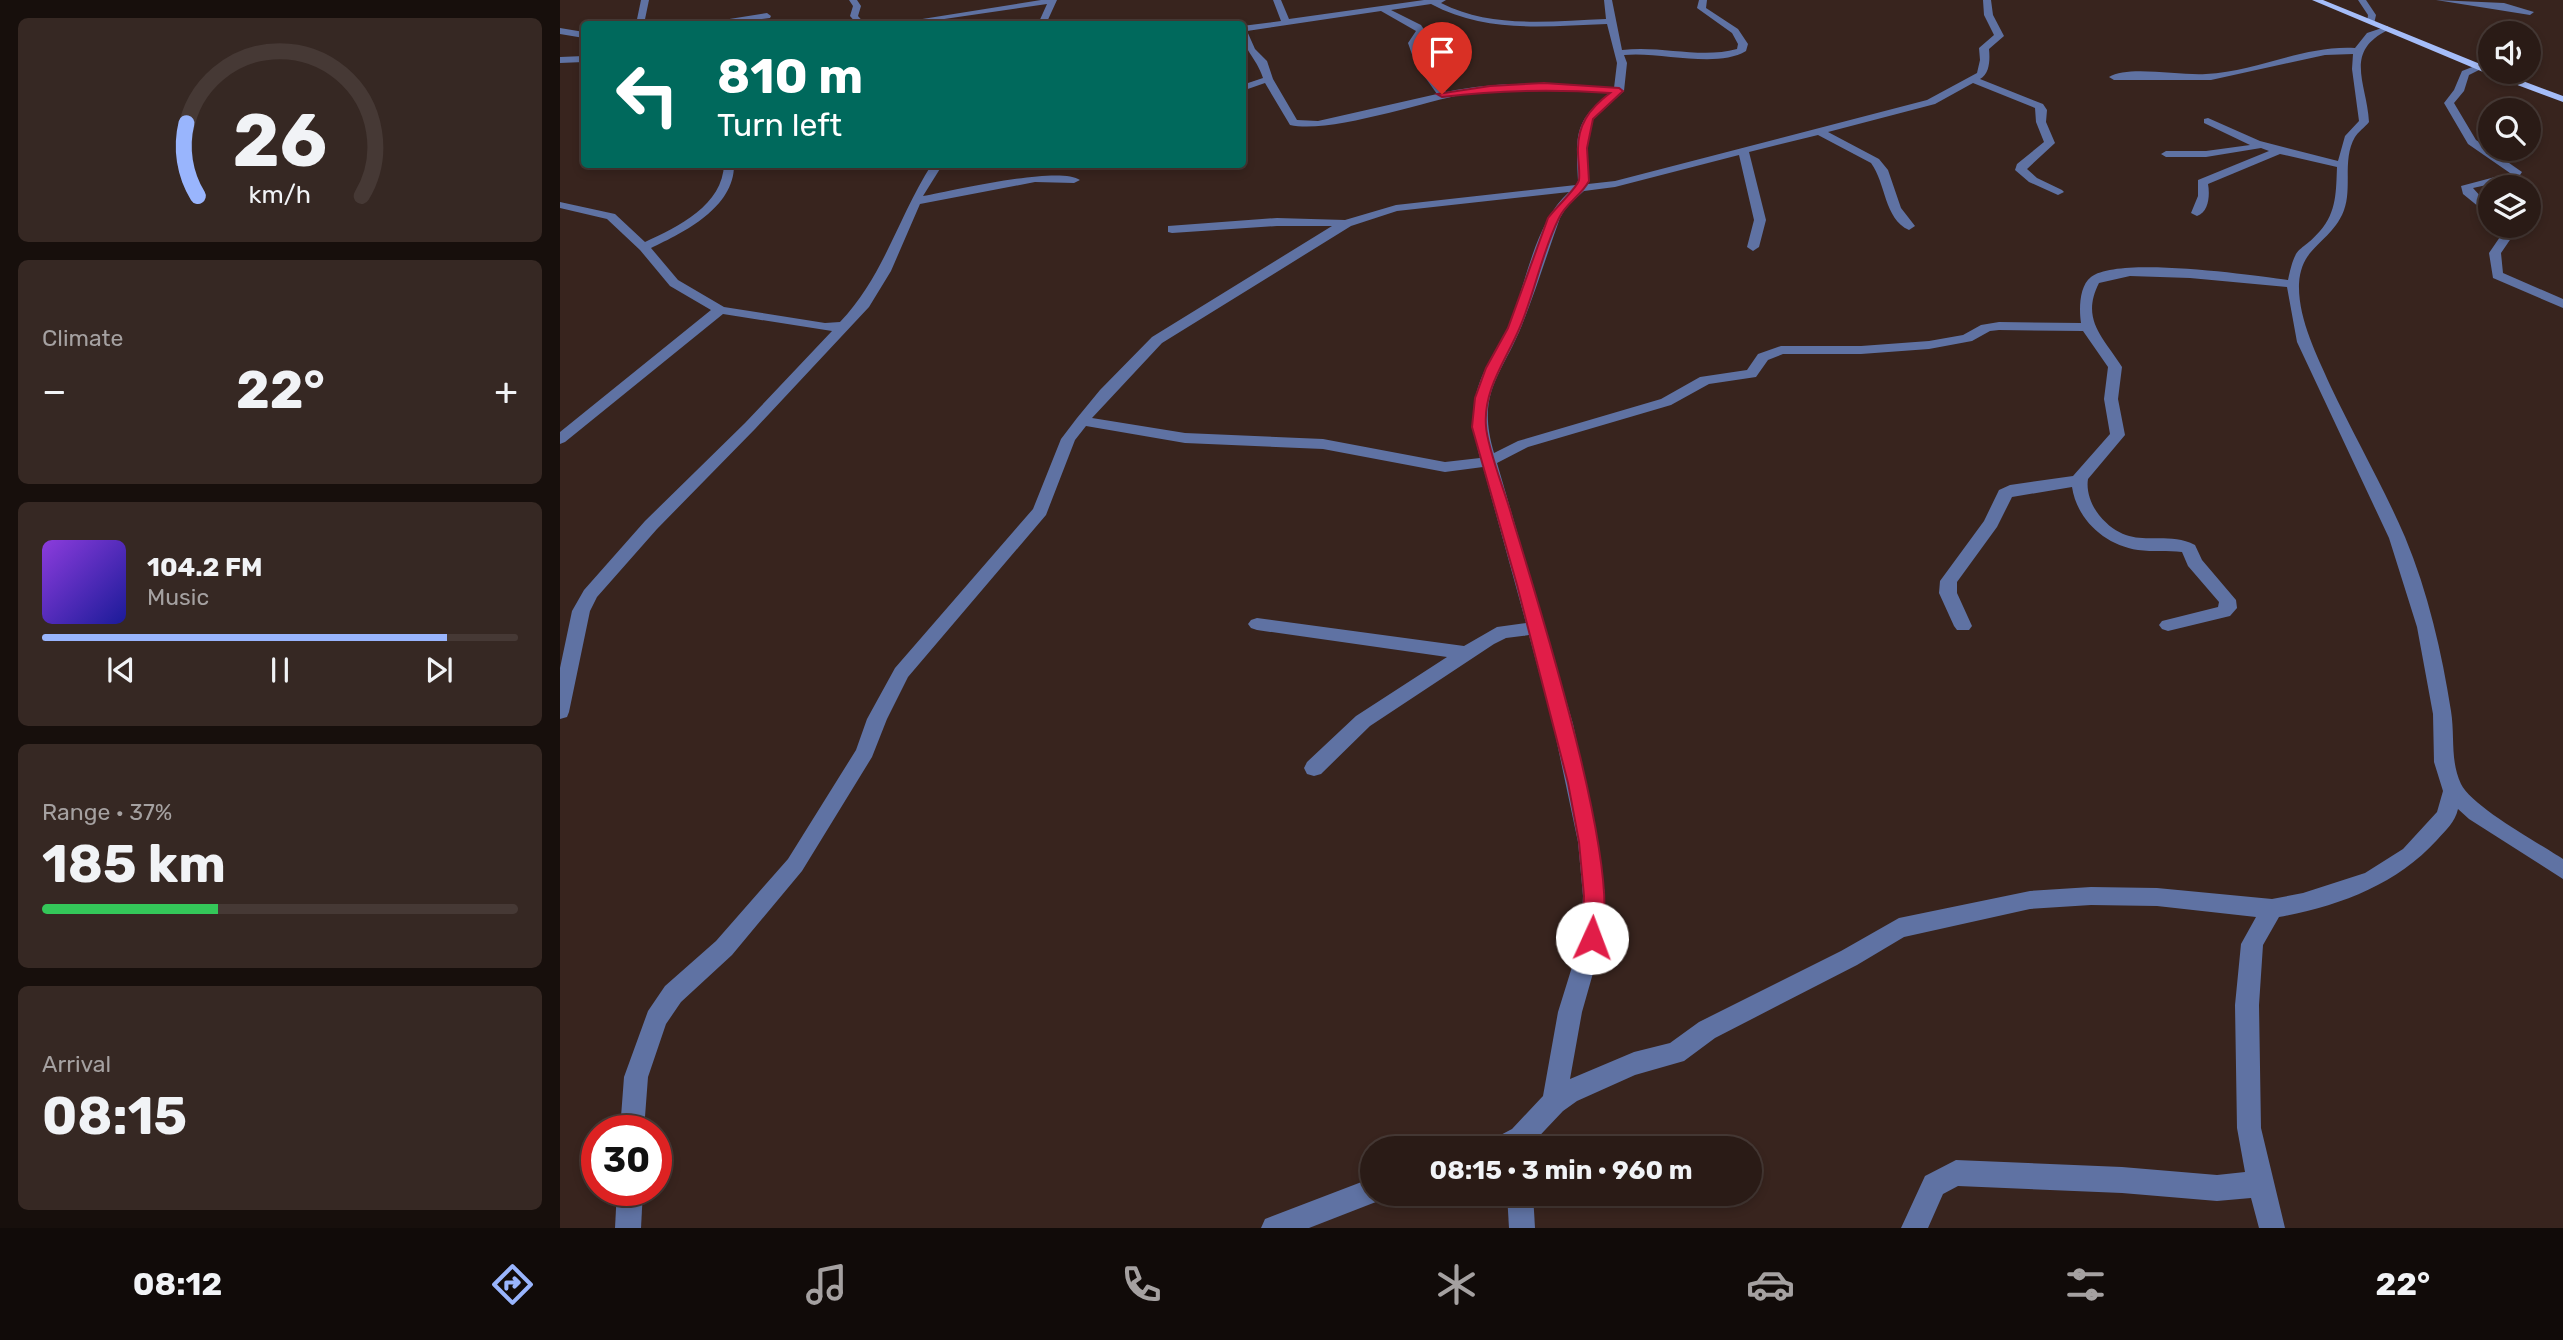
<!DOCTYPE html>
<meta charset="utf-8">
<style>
body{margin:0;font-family:Rubik,sans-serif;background:#362823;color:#f1f3f6;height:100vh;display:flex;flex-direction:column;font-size:26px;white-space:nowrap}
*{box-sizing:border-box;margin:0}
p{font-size:23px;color:#a5a1a1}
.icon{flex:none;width:38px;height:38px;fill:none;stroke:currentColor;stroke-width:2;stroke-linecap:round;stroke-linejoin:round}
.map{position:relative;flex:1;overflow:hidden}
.details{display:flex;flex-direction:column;gap:18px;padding:18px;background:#170f0c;width:560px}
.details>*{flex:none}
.banner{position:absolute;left:21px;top:21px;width:665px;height:147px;border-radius:7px;box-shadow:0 4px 10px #0003,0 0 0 2px #463935;background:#00695c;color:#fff;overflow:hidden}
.controls{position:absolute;left:1918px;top:21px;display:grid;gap:14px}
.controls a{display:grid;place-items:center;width:63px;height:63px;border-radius:50%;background:#2a1b16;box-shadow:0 4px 10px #0003,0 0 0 2px #463935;font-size:35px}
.speed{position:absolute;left:21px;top:1115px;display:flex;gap:14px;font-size:35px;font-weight:700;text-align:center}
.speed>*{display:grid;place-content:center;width:91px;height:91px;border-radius:50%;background:#2a1b16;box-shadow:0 4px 10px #0003,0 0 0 2px #463935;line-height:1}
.speed .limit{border:10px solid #d22;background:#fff;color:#111}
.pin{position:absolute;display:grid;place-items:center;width:60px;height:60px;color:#fff;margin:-72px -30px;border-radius:50% 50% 50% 0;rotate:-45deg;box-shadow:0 0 7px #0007}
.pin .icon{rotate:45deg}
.me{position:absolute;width:77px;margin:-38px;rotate:2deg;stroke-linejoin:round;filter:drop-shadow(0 0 5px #0008)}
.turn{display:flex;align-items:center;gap:24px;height:147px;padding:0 21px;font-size:32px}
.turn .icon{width:91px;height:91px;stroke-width:2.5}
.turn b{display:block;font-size:49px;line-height:60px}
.big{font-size:52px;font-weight:700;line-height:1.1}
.details .card{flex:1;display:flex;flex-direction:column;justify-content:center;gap:10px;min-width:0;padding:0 24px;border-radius:10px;background:#362823}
.details .dial{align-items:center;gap:0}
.dial svg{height:182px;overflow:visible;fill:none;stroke:#463935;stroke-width:7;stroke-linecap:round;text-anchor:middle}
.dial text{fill:#f1f3f6;stroke:none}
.song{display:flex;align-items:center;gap:21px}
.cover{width:84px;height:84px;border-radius:10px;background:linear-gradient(135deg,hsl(270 70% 55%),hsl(240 70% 35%))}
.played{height:7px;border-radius:4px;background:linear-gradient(90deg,#99b5fd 85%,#463935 85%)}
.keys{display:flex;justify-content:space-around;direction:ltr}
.heat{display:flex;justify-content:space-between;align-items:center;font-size:38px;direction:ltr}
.charge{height:10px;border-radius:5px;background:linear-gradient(90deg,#34c759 37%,#463935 0)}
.trip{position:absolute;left:800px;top:1136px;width:402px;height:70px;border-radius:35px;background:#2a1b16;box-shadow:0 4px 10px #0003,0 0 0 2px #463935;font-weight:700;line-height:70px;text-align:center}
.menu{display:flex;height:112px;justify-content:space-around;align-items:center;background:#110b09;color:#a5a1a1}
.menu .icon{width:49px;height:49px}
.menu .current{color:#99b5fd}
.menu b{font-size:32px;color:#f1f3f6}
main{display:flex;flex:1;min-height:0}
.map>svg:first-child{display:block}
</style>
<main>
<section class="details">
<div class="card dial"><svg viewBox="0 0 100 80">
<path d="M14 69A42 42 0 1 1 86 69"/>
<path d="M14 69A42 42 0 0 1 9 37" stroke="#99b5fd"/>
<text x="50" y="56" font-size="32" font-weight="700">26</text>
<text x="50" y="72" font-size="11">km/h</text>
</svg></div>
<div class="card"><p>Climate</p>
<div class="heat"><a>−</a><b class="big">22°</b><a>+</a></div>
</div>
<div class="card">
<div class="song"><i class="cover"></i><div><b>104.2 FM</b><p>Music</p></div></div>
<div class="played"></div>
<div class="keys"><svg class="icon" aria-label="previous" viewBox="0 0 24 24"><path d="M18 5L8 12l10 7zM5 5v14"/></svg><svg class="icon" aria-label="pause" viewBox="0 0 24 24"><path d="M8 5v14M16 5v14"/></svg><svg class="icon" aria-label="next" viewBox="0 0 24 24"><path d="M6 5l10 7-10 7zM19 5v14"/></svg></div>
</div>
<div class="card"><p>Range · 37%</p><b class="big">185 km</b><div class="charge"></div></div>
<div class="card"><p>Arrival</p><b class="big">08:15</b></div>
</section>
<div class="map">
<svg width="2003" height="1228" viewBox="0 0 2003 1228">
<rect width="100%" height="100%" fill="#38241e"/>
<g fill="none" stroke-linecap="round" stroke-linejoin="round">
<g fill="#5f72a3" fill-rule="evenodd">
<path d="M81,0H89L84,24H76Z"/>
<path d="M289,0H297L301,6L298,16L305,24H297L290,16L293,6Z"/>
<path d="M481,0H497L486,24H478L487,4L350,24H331Z"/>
<path d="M713,0H721L729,19L864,0H886L881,3C932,29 991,21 1046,19L1044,0H1052L1062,50C1100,45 1140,59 1177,49L1178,44L1172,33L1137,8L1139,0H1147L1146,8L1178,29L1188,44L1186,51C1156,69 1099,51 1064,55L1067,63L1064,91L1033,119L1027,148L1028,184L1055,181L1367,100L1417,73L1420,60L1419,48L1434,35L1424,15L1423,0H1431L1433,15L1444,36L1429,49C1430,59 1430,74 1420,79L1483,104L1487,110L1486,122L1495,143L1467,169L1477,178L1502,190L1504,192L1498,195L1469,182L1455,170L1457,164L1484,142L1476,122L1475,108L1413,83L1375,104L1268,132L1319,159L1328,170L1341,208L1355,226L1349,230C1324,219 1326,183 1311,163L1258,135L1189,152L1206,220L1199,247L1193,251L1187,247L1194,220L1179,155L1055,187L1024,191L1007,206L1000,218C987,254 976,290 962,325C941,377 916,392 934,453L958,441L1101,399L1140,377L1187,370L1198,354L1221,346H1301L1369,341L1403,335L1421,325L1439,322L1521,323C1519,310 1519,286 1531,277C1559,256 1690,275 1728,280C1736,242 1739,255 1760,231C1777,212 1776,190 1777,167L1720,154L1648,184C1650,195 1649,212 1637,216L1631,213L1638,196V180L1709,151L1701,148L1646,157H1606L1601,154L1606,151H1646L1690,145L1644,123V119L1648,118L1700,141L1778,161L1785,136L1799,121L1792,69L1793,54L1765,55L1651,80H1554L1549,77C1568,65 1621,76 1646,74C1696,72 1744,45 1795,48L1807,33L1828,26V30C1783,52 1807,83 1809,122C1805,127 1798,132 1795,137C1781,161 1794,191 1782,215C1767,245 1741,247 1739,284C1738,319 1757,355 1770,385C1794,436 1823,486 1845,537C1868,592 1882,653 1891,711C1895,736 1890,761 1901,784C1911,806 1980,844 2003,859V879L1909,819L1898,809C1895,822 1886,830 1877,840C1836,885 1779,906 1719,917L1703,945L1699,1005L1701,1128L1725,1228H1699L1691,1198L1657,1201L1562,1193L1398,1186L1383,1194L1368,1228H1341L1365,1176L1396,1160L1562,1167L1657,1175L1685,1172L1677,1128L1675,1005L1681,944L1696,917L1597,906L1531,905L1470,909L1344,937L1297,965L1155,1038L1124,1061L1075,1075L1017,1101L1003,1111L968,1148H929L933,1139L952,1129L983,1096L998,1012L1021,938L1023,896L1018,842L993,724L969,635L946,638L934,644L810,726L761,774L754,776L747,774L744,768L747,762L796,716L887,657L697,630L691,628L688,624L691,620L697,618L904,646L937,627L966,623L923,467L885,472L763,449L625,443L526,426L515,440L486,515L348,677L327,719L312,757L242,871L172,955L121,1002L106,1024L88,1077L84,1130H60L64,1077L88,1011L105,986L156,941L228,859L296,750L307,719L335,668L473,509L501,439L517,418L540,390L592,337L772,226H717L612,233L608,232V226L717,218L785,220L836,205L1016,185L1018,181C1016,137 1013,120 1051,93C1009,89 947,86 905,94C862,102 770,134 730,125L705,83L682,91V85L703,78C696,56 682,51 682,26L721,21ZM871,4C927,34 986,26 1047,24L1057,63L1054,88C999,83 940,80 886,92C873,78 861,63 858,43L865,31L861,25L831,10ZM821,11L856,31L848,43L855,63L877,94L758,121L737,120L713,79L707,61L695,49L687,31ZM1009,192C974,223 966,286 948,328C936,352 919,373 915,401C911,422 915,438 920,458L885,462L763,439L625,433L532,418L602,343L791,226L837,211ZM1570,276L1630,278L1727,287L1737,342L1829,538L1857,627L1873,714L1874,762L1883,791L1877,812L1843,849L1805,873L1743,893L1712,899L1597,888L1531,887L1470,891L1339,918L1281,951L1139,1022L1110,1043L1074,1052L1010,1079L1022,1012L1043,938L1045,896L1038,842L1013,724L937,463L968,447L1111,405L1149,384L1196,377L1208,360L1223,354H1301L1369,349L1412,341L1430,331L1439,330L1523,331L1548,367L1544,399L1550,434L1513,476L1450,485L1439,490L1424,521L1380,581L1379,593L1394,626L1397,630H1409L1412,626L1397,593V582L1437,527L1452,497L1512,487C1517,520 1545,545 1578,550C1593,552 1608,550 1622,552L1628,566L1659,602L1658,607L1602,621L1599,625L1602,629L1608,631L1670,616L1677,608L1676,600L1642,560L1635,545C1601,528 1571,554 1539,515C1531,505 1526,491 1528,479L1565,435L1558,399L1562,367C1544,338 1520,320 1539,283Z"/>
<path d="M1798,0H1806L1816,15L1814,24L1807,22L1808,15Z"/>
<path d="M1876,0L1944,3L1974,12L1970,15Z"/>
<path d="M207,13L211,16L210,18L160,24H138Z"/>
<path d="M0,28L24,32V38L0,34Z"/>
<path d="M24,56V62L0,63V57Z"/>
<path d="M1920,64L1925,67L1909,75L1904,91L1894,103L1916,140L1962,172L1958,178L1913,188L1930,207V216L1903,194L1901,186L1950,173L1908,144L1884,103L1894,90L1902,71Z"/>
<path d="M164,164H174C175,207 125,232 91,248L118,280L164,307L265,323L280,322C324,276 338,217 372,164H383L363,196C392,191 499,165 520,180L514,183L475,182L360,204L331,271L309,307L195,429L97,529L37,597L30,611L9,712L7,717L0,719V668L12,611L24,590L85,521L185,423L272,331L163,314L5,442L0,444V432L151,310L110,286L80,250L47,219L0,208V202L55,214L85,242C118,227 163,205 164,164Z"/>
<path d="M1938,226H1950L1954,234L1941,253L1943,273L2003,299V308L1933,278L1929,253L1942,234Z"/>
<path d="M812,1178V1194H824L821,1200L749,1228H701L705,1219Z"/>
<path d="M57,1190H83L81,1228H55Z"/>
<path d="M947,1194H973L975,1228H949Z"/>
</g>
<path fill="#a5bdf9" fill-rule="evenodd" d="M1752,0H1763L1930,68V72H1939L2003,96V102L1928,74Z"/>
</g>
<path fill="#e11d48" stroke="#92132f" stroke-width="2" d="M984,83L1059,88L1063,91L1033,119L1027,148L1029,181C1021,196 1006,203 999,218C982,252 975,292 960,327C947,359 923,389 926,426C927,448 946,494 952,517C975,593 1068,882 1039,944L1032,947L1025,944L1022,938L1024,896L1019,842L1008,783L957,585L912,427L915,398L926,368L948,328L988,218C995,208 1018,187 1019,180C1020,171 1018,161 1018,152C1017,125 1029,109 1050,93C993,89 939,90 882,97L877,94L930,86Z"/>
</svg>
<div class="controls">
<a><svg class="icon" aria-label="sound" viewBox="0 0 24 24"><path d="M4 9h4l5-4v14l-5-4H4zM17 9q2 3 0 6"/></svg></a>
<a><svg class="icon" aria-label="search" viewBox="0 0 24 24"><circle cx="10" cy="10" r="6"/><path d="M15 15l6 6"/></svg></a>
<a><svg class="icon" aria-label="layers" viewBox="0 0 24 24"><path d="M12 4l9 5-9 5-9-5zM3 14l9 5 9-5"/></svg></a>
</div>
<div class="speed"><div class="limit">30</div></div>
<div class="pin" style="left:882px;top:94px;background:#d93025"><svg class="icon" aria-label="arrive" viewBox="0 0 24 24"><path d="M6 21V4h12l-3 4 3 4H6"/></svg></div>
<svg class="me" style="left:1032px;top:938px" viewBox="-20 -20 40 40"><circle r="19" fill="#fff"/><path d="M0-13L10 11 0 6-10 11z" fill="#e11d48"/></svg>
<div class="trip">08:15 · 3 min · 960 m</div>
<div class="banner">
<div class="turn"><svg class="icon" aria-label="left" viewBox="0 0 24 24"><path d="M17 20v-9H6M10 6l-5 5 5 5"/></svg><div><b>810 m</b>Turn left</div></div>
</div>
</div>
</main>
<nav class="menu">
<b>08:12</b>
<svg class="icon current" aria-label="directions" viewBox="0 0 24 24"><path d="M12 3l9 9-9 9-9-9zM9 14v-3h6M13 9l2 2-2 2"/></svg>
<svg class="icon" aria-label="music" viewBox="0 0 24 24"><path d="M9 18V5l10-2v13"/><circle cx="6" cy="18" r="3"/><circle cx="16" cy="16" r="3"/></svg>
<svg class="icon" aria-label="phone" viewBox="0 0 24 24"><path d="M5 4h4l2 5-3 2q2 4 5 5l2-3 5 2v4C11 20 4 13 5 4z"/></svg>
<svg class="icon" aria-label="climate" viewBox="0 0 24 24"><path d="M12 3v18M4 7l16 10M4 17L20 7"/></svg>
<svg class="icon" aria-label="car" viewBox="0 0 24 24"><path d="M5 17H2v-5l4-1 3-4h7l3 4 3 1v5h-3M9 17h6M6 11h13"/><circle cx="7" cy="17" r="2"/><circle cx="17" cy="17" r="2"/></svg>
<svg class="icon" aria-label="filters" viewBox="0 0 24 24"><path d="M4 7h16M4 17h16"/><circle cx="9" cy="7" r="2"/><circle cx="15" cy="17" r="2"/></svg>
<b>22°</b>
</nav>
